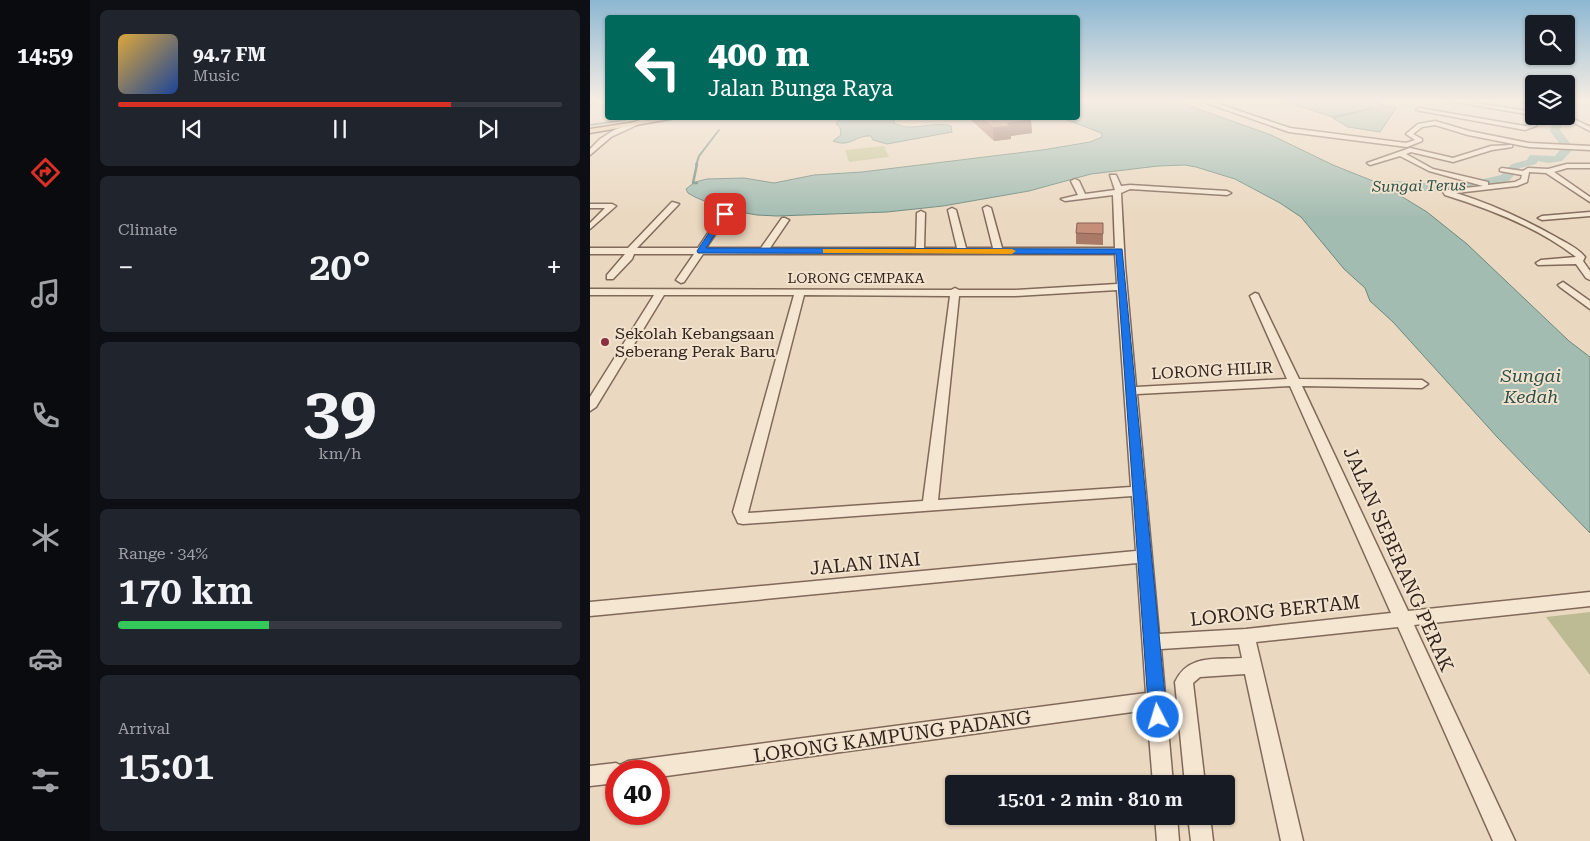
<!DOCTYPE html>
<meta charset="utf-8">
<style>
body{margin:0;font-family:"Roboto Serif",serif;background:#20242c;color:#f1f3f6;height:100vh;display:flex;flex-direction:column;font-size:19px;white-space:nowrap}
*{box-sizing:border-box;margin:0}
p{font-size:16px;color:#9ea1a6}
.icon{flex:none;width:28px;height:28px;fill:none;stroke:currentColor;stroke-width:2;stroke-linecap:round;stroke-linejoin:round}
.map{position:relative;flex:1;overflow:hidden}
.panel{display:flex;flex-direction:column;gap:10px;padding:10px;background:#0d0f14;width:500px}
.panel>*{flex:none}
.guide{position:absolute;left:15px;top:15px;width:475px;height:105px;border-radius:5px;box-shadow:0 1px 4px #0004;background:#00695c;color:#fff;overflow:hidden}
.fabs{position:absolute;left:935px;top:15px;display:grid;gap:10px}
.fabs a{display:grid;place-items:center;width:50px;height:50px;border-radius:5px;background:#171b24;box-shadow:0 1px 4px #0004;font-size:25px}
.speed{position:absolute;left:15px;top:760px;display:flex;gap:10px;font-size:25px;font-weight:700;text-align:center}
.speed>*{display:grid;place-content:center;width:65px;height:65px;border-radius:50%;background:#171b24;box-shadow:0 1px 4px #0004;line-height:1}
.speed .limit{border:8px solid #d22;background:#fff;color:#111}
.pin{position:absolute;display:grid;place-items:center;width:42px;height:42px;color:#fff;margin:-21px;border-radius:10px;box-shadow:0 2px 8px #0006}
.me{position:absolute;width:55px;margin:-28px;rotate:355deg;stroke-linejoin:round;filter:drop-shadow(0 0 4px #0008)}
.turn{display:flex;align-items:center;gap:18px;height:105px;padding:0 20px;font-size:22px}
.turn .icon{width:65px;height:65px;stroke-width:2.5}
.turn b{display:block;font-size:35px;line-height:42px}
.big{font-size:38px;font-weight:600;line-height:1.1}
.panel .widget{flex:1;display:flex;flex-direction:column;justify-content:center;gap:8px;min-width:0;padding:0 18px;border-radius:8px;background:#20242c}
.panel .dial{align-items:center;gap:0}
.dial b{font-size:65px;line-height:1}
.song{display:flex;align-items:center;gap:15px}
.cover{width:60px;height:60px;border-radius:8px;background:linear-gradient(135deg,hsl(40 70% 55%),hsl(220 70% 35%))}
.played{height:5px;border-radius:2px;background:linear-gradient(90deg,#d93025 75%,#363941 75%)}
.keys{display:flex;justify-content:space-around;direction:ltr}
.heat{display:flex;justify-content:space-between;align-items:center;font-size:28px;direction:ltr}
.charge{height:8px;border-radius:4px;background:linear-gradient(90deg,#34c759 34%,#363941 0)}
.trip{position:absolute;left:355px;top:775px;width:290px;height:50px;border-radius:5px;background:#171b24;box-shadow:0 1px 4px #0004;font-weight:600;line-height:50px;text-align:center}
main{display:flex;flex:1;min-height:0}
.menu{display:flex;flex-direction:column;width:90px;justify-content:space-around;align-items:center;background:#090b0e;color:#9ea1a6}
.menu .icon{width:35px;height:35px}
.menu .selected{color:#d93025}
.menu b{font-size:22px;color:#f1f3f6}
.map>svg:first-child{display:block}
</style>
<main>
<nav class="menu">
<b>14:59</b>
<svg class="icon selected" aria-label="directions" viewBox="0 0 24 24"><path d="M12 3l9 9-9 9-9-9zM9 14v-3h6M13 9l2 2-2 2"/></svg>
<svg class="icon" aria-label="music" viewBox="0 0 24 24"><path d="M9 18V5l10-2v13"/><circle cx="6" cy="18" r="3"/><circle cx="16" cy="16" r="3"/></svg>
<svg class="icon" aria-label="phone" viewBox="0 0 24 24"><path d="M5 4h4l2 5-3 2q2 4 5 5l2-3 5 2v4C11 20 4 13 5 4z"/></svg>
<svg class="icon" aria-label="climate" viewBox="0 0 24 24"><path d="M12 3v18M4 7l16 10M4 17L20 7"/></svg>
<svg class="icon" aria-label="car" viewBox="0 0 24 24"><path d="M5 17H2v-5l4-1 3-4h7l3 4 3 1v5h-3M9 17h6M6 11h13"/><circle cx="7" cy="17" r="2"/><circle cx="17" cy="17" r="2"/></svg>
<svg class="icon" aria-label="filters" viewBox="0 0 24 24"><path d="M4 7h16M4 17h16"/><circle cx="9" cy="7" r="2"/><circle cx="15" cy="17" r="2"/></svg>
</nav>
<section class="panel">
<div class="widget">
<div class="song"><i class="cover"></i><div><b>94.7 FM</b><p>Music</p></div></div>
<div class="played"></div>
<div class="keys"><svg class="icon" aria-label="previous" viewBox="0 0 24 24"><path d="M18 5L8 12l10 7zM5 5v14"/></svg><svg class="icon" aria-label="pause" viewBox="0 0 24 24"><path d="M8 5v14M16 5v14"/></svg><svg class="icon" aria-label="next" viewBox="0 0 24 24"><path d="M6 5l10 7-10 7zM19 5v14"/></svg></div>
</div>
<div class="widget"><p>Climate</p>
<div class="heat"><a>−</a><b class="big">20°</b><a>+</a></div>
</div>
<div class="widget dial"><b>39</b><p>km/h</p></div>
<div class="widget"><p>Range · 34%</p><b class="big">170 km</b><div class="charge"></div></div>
<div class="widget"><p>Arrival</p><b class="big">15:01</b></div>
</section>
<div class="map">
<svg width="1000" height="841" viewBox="0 0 1000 841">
<rect width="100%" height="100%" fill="#ead8c0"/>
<path fill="#c7c595" d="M294,146L299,157L259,162L255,150Z"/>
<path fill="#bcbb94" d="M1000,612V675L956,617Z"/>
<g fill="#a3bcb1" stroke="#6b897d">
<path d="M488,100H583L681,135L743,165L793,185L837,212L877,244L979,341L1000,357V533L908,438L803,322L780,301L775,288L754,269L711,217L690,203L645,179L606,167L595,165L568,166L501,174L439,191L353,206L297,212L187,216L167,215L133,209L105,197L98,193L96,189L105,182L117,179L154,178L184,183L224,175L272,172L452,150L500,142L512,137V134L509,132L472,118H488Z"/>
<path d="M690,100H775L794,105L792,107L799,106L806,108L790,132L758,127L743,118L784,108L743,117Z"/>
<path d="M251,118H307L303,122C320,134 342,120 361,126L362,132L297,144L283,140L281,136C265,135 260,148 243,141L251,135L250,127L246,124Z"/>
</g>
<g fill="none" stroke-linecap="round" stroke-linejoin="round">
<g stroke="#6b897d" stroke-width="2">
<path d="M0,125L35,120"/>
<path d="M106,165L109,156L129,130"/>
</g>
<path stroke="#6b897d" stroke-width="2.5" d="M107,164L103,183H107"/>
<path fill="#a3bcb1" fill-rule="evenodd" d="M35,118H46L33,121Z"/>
<path fill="#a3bcb1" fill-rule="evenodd" d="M965,116H975L970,130L982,146L984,148L972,161L958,163L948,161L946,164L930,168L919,181L868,193L808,189L765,192L759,188L765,184L808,181L868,185L911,175L922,164L937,160L940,155L965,156L972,147L960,131Z"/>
<g stroke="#81695a" stroke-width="3">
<g id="minor">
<path d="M0,100H6L0,105Z"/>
<path d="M608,100H617L700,128L816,143L825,140L816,134L828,124L845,121L879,131L939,143L1000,146V150L939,147L878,135L845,125L832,127L823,134L832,139V141L817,147L699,132Z"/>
<path d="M853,100H867L944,112V116H948L946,126L935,130L826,110L829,108L935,126L940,125L942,115Z"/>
<path d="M930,100H944V104L931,101Z"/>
<path d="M976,115L1000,127V131L970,116Z"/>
<path d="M55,118H62L21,137L0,155V149L10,139L24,130Z"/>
<path d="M922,145V147L902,150L863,162L821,152L816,154L843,169L898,182V185L925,182L931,179L932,175L910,171V169L912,168L933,171L938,168L958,169L977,164H1000V168H977L964,172L1000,197V202L956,173L939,172L937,182L927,186L866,193C901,204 934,219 966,237C976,243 988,248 995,257L993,261L1000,271V280L996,278L986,264L948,265L946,263L951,260L986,257C949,228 900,209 855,195L853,192L857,190L893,186L839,171L810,156L780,165L777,163L820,148L863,158L901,146Z"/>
<path d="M520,175H526L531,186L540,185L637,191L641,193L637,195L540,189L531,193L535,266L546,387L697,379L660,296L665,293L668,294L709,379L832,380L838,384L832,388L712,386L818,611L1000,592V606L824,625L925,841H903L808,627L666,642L713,841H691L655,674L610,677L603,683L615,784H595L585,682C598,654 625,660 652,658L649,644L571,649L583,784H563L557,710L69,777V771H26V783L0,786V766L26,763L30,765L38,761L556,693L547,563L0,616V602L546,551L542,496L153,524L148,523L143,512L204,295H74L6,407L0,411V397L64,295H0V289L361,290L365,288L369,290H425L527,284L525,254H113L94,282L91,283L86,280L104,254H44L42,259L23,279H17V275L35,254H0V248H38L82,202L89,204L47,248H108L132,212H135L139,214L116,248H171L192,218H195L199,220L180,248H326L327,213L331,211L335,213L334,248H367L358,210L362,208L366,210L376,248H403L393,208L397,206L401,208L412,248H525L523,195L475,201L471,199L488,195L481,181L485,179L489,181L495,194L525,190ZM527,290L541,487L348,500L369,296H425ZM214,295L360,296L333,501L158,513ZM700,386L801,613L656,629L569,634L547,394Z"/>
<path d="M0,204H22L26,206L0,229V223L15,208H0Z"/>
<path d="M1000,212V216L952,220L948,218L952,216Z"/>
<path d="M973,282L1000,301V309L970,287L968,285Z"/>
<path d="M565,816H587L589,841H567Z"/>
<path d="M598,816H620L623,841H601Z"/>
</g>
</g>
<g stroke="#4f392e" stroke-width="3">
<path id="major" d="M72,118H86L0,133V129Z"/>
</g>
<use href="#minor" fill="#f5e6d2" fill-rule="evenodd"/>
<use href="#major" fill="#ebc69a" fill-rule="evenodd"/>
</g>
<g fill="#a97a68">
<path d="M379,118H439L441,120L442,133L421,136V139L404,141Z"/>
<path d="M513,223V245L486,244V233Z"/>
</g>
<path fill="#8a6355" d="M441,120L442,133L421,136V139L404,141L403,128L417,123Z"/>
<g fill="#c58e79" stroke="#8a6355">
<path d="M391,118H439L441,120L417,123L420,126L403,128Z"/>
<path d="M487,223H513V234L486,233Z"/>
</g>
<linearGradient id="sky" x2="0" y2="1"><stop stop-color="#8cb7d2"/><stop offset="0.46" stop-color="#f6ede3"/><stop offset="1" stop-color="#f6ede3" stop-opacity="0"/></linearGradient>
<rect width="1000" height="218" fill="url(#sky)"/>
<path fill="#1a73e8" stroke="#114b97" d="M132,213L138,214L116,248L532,249L577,717L574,723L568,725L562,723L559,717L526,254L108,253L107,251Z"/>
<path fill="#f59e0b" d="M233,249H422L426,251L422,254L236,253H233Z"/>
<circle fill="#8c2e3c" stroke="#f2e3cf" stroke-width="2" cx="15" cy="342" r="5"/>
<g text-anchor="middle" stroke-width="4" stroke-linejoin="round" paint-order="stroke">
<g font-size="14" fill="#32241d" stroke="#f2e3cf">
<text x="266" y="283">LORONG CEMPAKA</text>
</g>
<g font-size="15" font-style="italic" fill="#2d514a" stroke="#f2e3cf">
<text transform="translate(829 186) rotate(-1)" y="5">Sungai Terus</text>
</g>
<g font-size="16" fill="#32241d" stroke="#f2e3cf" text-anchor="start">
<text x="25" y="339">Sekolah Kebangsaan<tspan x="25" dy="18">Seberang Perak Baru</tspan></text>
</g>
<g font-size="16" fill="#32241d" stroke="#f2e3cf">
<text transform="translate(622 370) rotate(-3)" y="6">LORONG HILIR</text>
</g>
<g font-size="18" font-style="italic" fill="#2d514a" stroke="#f2e3cf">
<text x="941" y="382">Sungai<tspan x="941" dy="21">Kedah</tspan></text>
</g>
<g font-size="19" fill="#32241d" stroke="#f2e3cf">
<text transform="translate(809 559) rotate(66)" y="7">JALAN SEBERANG PERAK</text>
<text transform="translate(275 563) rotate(-5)" y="7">JALAN INAI</text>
<text transform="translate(685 610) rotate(-6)" y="7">LORONG BERTAM</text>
<text transform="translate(302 736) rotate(-8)" y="7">LORONG KAMPUNG PADANG</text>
</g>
</g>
</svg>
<div class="fabs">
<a><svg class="icon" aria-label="search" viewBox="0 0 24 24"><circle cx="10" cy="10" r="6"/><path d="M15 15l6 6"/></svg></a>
<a><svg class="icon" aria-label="layers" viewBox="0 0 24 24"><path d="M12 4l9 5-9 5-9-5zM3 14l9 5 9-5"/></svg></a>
</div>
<div class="speed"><div class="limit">40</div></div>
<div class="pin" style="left:135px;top:214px;background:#d93025"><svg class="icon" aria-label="arrive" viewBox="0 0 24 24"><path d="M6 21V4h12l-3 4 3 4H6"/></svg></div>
<svg class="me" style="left:568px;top:717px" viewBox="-20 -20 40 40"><circle r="17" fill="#1a73e8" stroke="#fff" stroke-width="3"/><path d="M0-11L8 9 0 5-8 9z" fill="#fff"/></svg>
<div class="trip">15:01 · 2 min · 810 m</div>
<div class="guide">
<div class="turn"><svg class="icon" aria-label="left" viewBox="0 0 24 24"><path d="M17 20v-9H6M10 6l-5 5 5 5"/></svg><div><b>400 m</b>Jalan Bunga Raya</div></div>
</div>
</div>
</main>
